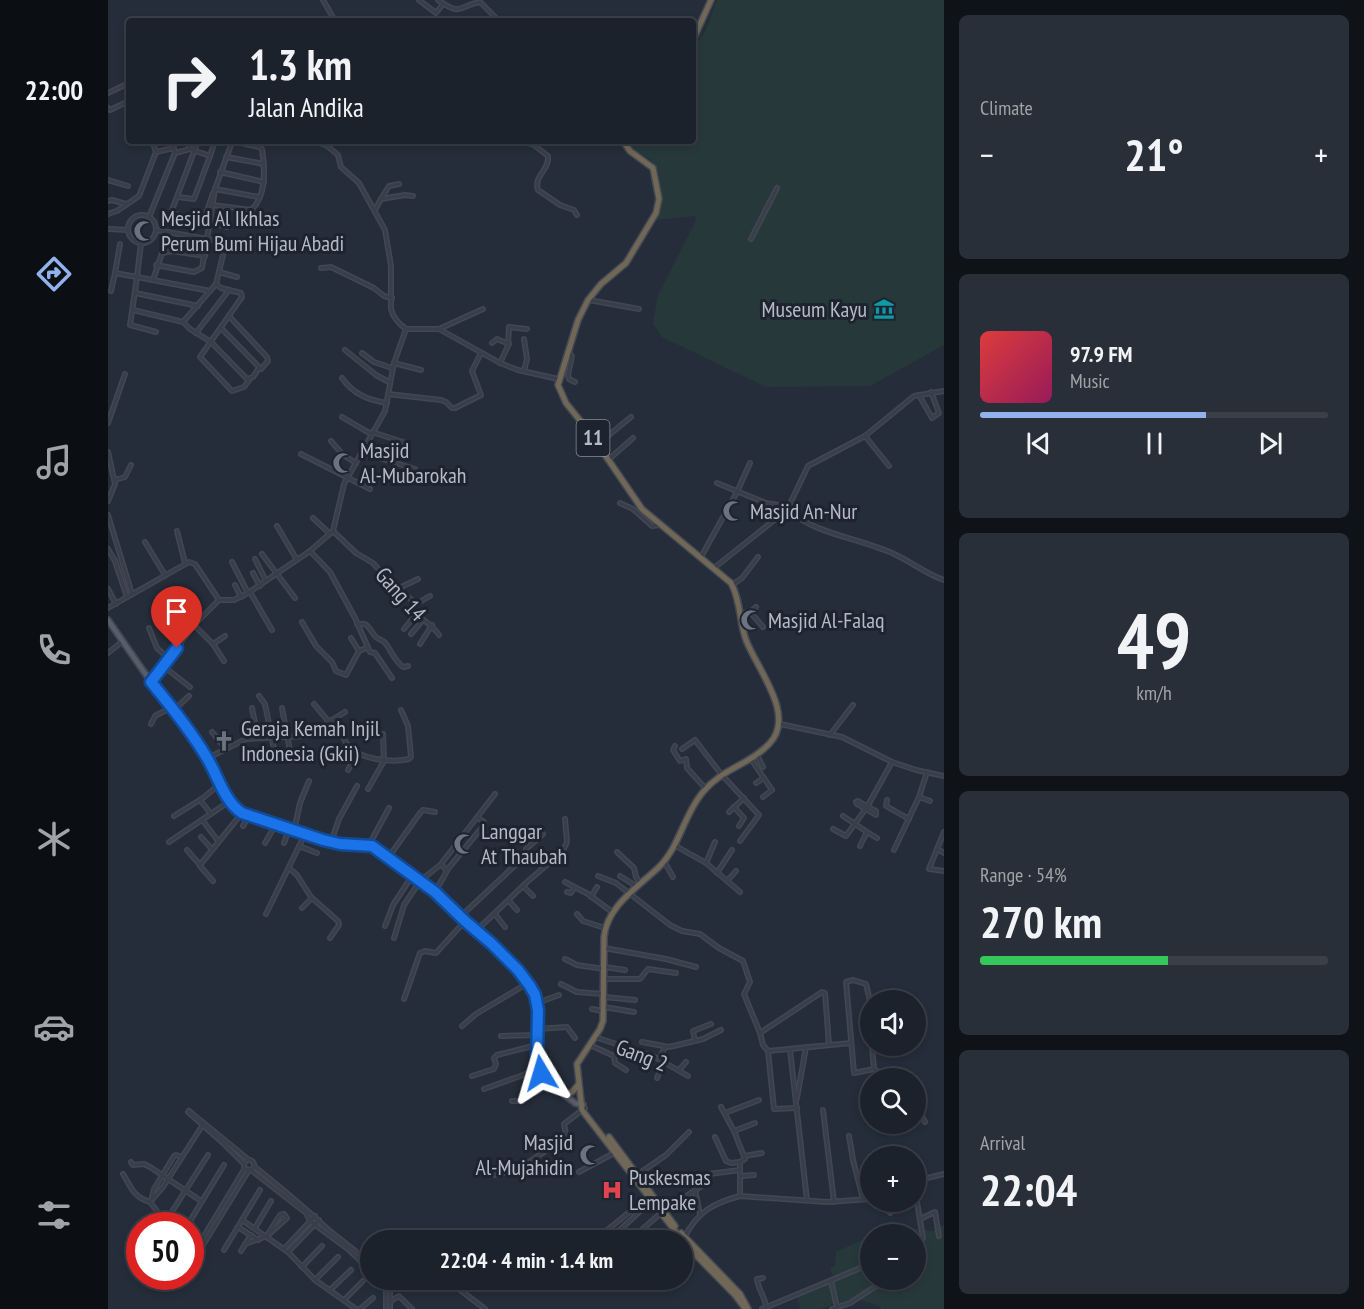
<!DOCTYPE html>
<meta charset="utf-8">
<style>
body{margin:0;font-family:"PT Sans Narrow",sans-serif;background:#292f38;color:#f1f3f6;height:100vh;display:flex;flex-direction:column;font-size:22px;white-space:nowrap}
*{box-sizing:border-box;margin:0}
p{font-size:20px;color:#a0a4a9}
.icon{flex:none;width:33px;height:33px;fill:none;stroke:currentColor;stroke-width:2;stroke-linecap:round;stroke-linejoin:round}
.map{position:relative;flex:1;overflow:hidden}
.sheet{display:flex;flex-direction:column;gap:15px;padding:15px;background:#0f1318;width:420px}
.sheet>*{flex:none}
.banner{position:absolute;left:18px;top:18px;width:570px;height:126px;border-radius:6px;box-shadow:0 3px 9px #0003,0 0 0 2px #3a3f48;background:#1c222c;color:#f1f3f6;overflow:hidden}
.buttons{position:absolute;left:752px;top:990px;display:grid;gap:12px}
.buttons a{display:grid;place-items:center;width:66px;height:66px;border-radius:50%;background:#1c222c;box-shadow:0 3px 9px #0003,0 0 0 2px #3a3f48;font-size:30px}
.speed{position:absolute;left:18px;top:1212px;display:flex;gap:12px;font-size:30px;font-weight:700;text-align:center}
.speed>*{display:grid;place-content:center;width:78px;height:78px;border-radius:50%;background:#1c222c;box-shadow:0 3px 9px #0003,0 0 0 2px #3a3f48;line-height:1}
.speed .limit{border:9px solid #d22;background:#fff;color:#111}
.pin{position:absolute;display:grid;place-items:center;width:51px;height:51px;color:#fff;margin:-62px -26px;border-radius:50% 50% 50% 0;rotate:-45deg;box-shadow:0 0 6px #0007}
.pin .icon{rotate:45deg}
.me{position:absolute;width:66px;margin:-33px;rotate:353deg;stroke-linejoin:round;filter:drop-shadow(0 0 4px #0008)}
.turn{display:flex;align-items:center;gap:21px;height:126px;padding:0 24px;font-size:27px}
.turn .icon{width:78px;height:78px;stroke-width:2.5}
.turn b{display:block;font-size:42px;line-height:51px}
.big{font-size:45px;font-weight:600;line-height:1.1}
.sheet .card{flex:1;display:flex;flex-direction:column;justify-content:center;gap:9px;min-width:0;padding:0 21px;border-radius:9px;background:#292f38}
.sheet .dial{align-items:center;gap:0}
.dial b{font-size:78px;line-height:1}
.song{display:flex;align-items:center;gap:18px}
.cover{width:72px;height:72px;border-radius:9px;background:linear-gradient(135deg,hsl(0 70% 55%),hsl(330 70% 35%))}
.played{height:6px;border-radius:3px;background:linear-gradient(90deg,#92b2ee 65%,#3a3f48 65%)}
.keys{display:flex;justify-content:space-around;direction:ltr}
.heat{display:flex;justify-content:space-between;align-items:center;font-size:33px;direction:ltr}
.charge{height:9px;border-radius:4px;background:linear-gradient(90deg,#34c759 54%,#3a3f48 0)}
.trip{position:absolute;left:252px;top:1230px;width:333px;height:60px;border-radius:30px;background:#1c222c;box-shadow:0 3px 9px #0003,0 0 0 2px #3a3f48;font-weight:600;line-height:60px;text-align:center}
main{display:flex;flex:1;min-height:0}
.menu{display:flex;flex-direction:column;width:108px;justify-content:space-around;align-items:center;background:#0b0e12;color:#a0a4a9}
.menu .icon{width:42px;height:42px}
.menu .active{color:#92b2ee}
.menu b{font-size:27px;color:#f1f3f6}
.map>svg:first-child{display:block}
</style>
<main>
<nav class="menu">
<b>22:00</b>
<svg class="icon active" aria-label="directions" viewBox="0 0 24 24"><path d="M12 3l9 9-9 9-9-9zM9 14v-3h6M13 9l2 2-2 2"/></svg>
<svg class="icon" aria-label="music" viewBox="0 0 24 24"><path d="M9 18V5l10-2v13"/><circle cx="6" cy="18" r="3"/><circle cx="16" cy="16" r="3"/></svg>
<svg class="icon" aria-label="phone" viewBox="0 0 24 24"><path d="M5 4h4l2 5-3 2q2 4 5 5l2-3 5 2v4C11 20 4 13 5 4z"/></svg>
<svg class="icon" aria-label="climate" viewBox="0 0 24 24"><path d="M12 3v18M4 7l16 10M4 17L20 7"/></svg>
<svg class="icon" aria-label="car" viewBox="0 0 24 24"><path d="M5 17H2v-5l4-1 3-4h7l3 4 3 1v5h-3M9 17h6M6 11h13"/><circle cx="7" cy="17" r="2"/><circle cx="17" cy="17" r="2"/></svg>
<svg class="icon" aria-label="filters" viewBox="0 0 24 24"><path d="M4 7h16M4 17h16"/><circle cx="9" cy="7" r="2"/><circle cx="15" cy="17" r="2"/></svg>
</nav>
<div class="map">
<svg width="836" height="1309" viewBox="0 0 836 1309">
<rect width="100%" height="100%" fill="#252d3a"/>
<g fill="#27383b">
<path d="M609,0H836V345L762,386L658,387L554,337L545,324L550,295L588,221L587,216L548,220L554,206L550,170L543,160L524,148L521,141H585V48L597,32Z"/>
<path d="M836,1225V1309H773L772,1306L745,1298L732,1304L729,1293L727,1292L725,1282L727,1276H725L722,1268L727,1266L728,1252L762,1236V1280H807V1234H764L783,1226L824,1231Z"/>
<path d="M721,1283L726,1304L712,1309H692L689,1296Z"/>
</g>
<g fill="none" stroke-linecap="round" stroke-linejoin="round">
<g stroke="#424853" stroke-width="6">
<g id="minor">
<path d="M215,0L227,21"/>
<path d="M311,0L328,13L335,4"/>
<path d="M330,0C355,17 349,6 372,2L391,21"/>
<path d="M0,93L21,83"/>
<path d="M0,108L2,110L21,101"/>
<path d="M80,141L82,149"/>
<path d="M413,141L426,145L440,156C442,170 425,176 430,190L452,205L466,210L469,215"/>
<path d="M211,143L218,145L230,155L233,167L251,183L277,230L283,266V309C285,317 291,324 298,329H331L392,363L410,370L450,379"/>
<path d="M48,152L66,148"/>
<path d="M67,153L82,149L102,156L86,199L70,197"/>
<path d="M102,156L107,141"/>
<path d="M118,157L156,164"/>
<path d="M112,172L156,182"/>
<path d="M0,180L20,186"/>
<path d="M107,189L151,197"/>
<path d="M273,199L281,186L291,184"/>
<path d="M0,201L4,200L18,204"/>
<path d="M104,205L143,210C159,196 157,169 154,149L151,147L124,141"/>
<path d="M267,210L273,199L297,195L305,196"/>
<path d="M0,214L9,211L31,196L48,152L44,141"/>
<circle cx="34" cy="229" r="14"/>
<path d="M41,217L67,153L64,141"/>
<path d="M96,220L105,193"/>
<path d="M102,221L107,189L124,142"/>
<path d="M102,223L119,227"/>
<path d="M0,229L20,230"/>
<path d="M48,230L116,242L117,247L108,284L113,288L133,293L134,297L92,357L124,391L136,387L142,379"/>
<path d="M643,239L669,188"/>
<path d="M12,244L7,273L29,277L33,243"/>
<path d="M48,265L86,272L94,268L102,221L67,214L64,210L90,141"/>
<path d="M213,268L223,267L266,288L276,296L284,298"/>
<path d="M111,272L129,277"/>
<path d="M45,280L54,253L64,251L97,256"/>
<path d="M3,291L7,273"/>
<path d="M27,293L90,306"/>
<path d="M481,300L531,309"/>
<path d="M25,310L75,322L82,329L103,342L139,379L145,377L151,368"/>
<path d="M75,322L108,284"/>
<path d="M113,328L153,369L160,361L159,357L121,316"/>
<path d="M331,329L375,309"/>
<path d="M48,332L22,325L29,277L102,291"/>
<path d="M88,333L121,290"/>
<path d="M384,343L389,339L401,344"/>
<path d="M237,350L268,375L281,382"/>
<path d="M254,353L266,362L284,368"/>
<path d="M461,353L464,356L460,375L461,379L467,382"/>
<path d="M286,363L313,370"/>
<path d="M392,363L400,346L401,327L419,329"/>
<path d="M416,371L419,359L416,339"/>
<path d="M234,378C245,394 260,400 279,403"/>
<path d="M280,394L333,400L338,402L344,408H347L373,395L364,371L373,353"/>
<path d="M811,395L824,418L831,413L823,392"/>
<path d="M234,417L263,434"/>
<path d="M0,423L17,374"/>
<path d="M264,432L295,442"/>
<path d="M757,436L781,466"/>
<path d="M223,441L235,455L248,463"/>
<path d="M490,444L523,417"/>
<path d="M0,452L7,484L0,501"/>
<path d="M193,454L262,489"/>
<path d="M252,455H262L307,469"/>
<path d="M500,460L525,438"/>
<path d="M7,480L17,477L23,465"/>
<path d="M609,483L658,503L681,507"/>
<path d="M512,503L525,509L544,526L551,525"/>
<path d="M679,510C710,535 751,538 786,554C804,562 818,574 836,580"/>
<path d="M0,515L24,594"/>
<path d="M205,518L222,534"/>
<path d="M169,526L189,560"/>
<path d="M69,531L77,563"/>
<path d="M225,531L248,553L265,563L282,582L305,601L308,604L303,610C313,619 324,624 331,635"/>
<path d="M37,542L57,575"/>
<path d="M0,549L7,561L19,597"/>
<path d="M202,551L222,572L247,618L262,652L267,653L284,678"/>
<path d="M154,554L187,598"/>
<path d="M593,557L629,492L642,463"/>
<path d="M147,559L158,581"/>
<path d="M124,562L140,593"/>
<path d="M606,568L679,510L700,466L757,436L806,396L836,391"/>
<path d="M145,573L152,586"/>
<path d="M127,585L133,597"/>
<path d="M624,585L634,578L650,557"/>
<path d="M0,589L8,604"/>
<path d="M289,589L310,579"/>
<path d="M142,592L164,630"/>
<path d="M111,600H126L140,593L202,551L225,531L236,484L277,411L286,363L298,329"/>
<path d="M308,604L322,596"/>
<path d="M0,608L81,562L87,564L111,600"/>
<path d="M642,612L655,627"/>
<path d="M632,613L642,612L648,607"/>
<path d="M194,622L208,646L224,662L228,671L238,675L251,651"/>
<path d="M249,624C261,622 260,628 267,636C270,640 275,639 278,644C284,652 286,660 295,667L300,666"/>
<path d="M86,625L105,644L116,661"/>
<path d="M41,628L49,648L61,659"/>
<path d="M296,629L308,614"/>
<path d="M303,634L315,620"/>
<path d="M243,638L251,651L260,647"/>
<path d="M105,644L117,636"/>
<path d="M312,644L324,625"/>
<path d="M0,653L15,641"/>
<path d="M55,666L82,687"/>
<path d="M44,681L86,625L111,600"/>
<path d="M151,696L157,704L168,759"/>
<path d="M206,704L221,722"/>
<path d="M144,708L150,738"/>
<path d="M174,708L184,761"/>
<path d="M66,710L81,696"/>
<path d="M224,720C232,726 233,736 239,744C251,760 284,763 301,759L303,757L300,726L293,710"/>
<path d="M43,724L47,716L64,707"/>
<path d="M672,724L734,737L784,762L808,770L836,776"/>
<path d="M104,732L118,749"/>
<path d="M722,735L745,705"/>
<path d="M567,746L565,750L572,761L578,759L579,768L598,789"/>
<path d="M574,749L587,740L613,774L651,815L632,841"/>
<path d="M649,755L655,767"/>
<path d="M100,758L138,739L198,736L237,712"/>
<path d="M643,759L664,790L655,797"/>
<path d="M240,770L250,752"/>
<path d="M648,783L656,778"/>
<path d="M260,789L276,761L275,734"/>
<path d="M811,797L822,801"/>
<path d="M92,800L103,814"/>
<path d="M779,800L778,806L801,819"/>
<path d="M750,801L768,811V815L749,804L748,802Z"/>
<path d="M626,807L636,818L631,826"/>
<path d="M621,812L636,798"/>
<path d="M66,816L95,798L113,783"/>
<path d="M735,816L759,832L752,846"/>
<path d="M95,821L110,841"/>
<path d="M135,826L141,815"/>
<path d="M725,829L738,836L759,807L784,762"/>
<path d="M186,831L192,803L201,781"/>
<path d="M759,832L769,838"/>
<path d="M836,832L821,869L836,871"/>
<path d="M93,837L104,849"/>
<path d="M61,842L122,801"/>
<path d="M223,842L231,819L249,786"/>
<path d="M157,843L168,824"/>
<path d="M176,843L181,829"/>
<path d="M261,845L281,808"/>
<path d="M566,845L598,863L632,892"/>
<path d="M191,846L209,853"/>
<path d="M829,849L836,853"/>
<path d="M79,850L92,865L134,813"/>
<path d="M786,850L811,797L819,772"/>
<path d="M509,852L526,868L528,877L532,883"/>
<path d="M280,858L312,813L315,810L327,812"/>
<path d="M556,861L565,877"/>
<path d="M598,863L607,842"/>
<path d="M92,866L105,881"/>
<path d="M181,868L189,875L203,897L230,921L231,925L222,938"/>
<path d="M339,870L376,825V822L370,818"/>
<path d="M609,873L624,850"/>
<path d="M490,876L508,883L562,925L574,931L592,934L611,948L635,961L642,982L636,994L652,1033"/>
<path d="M512,876L528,886"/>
<path d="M619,881L628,871"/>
<path d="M457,882L480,894L504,912"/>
<path d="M416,887L425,896"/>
<path d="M327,892L339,871L333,864L387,794"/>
<path d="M459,892L463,893L466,888"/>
<path d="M483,897L489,887"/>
<path d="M401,901L409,910"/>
<path d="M194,908L204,898"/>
<path d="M158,914L197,834"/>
<path d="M387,914L397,927"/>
<path d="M469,914L475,921L497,928"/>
<path d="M352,917L417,856L418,849L435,834"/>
<path d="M277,926L285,905L304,876"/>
<path d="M369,930L419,882L455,851L459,842L457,819"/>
<path d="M286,938L296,905L312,881L332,865"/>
<path d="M496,948L558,959L588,967"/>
<path d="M457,959L469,965L496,969"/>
<path d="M497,967L517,970"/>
<path d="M497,979H532L540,969L568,973"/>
<path d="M453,984L469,992L496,994"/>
<path d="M496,997L527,1000"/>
<path d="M296,999L312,953L317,951L328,953L357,921"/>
<path d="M762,1001L758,984L745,980L738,982L746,1073L766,1069L764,1046"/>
<path d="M429,1003L451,995"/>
<path d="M496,1007L526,1012"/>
<path d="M484,1009L494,1011"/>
<path d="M354,1026L368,1014L420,983"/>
<path d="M429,1029L459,1027L467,1038"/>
<path d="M393,1036L429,1035"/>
<path d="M487,1037L545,1056L580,1076"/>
<path d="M587,1041L585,1031L603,1024"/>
<path d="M534,1042L561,1047L595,1039L613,1030"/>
<path d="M482,1045L506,1056L507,1063L518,1070"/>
<path d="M721,1045L717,993L714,992L652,1033L655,1045L660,1051L743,1043"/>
<path d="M682,1050L699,1200"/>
<path d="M660,1051L666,1109L689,1108"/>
<path d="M551,1059L557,1047"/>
<path d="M766,1069L780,1078"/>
<path d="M571,1070L578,1062"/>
<path d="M364,1076L386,1069L388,1064L386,1058L389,1055L429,1045"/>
<path d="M549,1078L556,1061"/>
<path d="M376,1089L432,1069"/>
<path d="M689,1098L698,1047"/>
<path d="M404,1101H412L442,1084"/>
<path d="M807,1104L817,1122"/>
<path d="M613,1107L626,1131L637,1159L632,1162V1196"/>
<path d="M715,1110L726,1202"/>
<path d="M81,1111L80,1112L115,1143L136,1164"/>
<path d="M81,1111L141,1160"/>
<path d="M617,1113L651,1100"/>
<path d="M626,1131L647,1123"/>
<path d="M741,1136L745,1160L755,1199"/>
<path d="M607,1137L618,1161L623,1163L632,1162"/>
<path d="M423,1141L435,1153"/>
<path d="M636,1156L654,1153"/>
<circle cx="141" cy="1165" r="5"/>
<path d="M23,1162L25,1165L36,1164L42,1167L93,1201"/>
<path d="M146,1166C170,1186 193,1204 215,1225C230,1239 248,1249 262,1265"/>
<path d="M143,1170L198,1213L202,1221L240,1249L262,1270"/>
<path d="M471,1172L506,1153"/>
<path d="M15,1174C23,1187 25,1197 42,1202"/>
<path d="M601,1174L632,1170"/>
<path d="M387,1175C414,1171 437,1151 458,1135L456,1124L477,1108"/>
<path d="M529,1175L558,1155L581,1132"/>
<path d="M633,1176L646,1175"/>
<path d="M807,1181L836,1174"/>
<path d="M587,1190L592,1214"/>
<path d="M807,1190L815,1238"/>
<path d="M44,1197L46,1189L66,1156L68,1155L74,1157"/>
<path d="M779,1202L782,1213"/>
<path d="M568,1203L595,1185"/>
<path d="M49,1217L62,1226"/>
<path d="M60,1218L100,1155"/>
<path d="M812,1219L827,1212L831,1236"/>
<path d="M134,1220L180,1252L207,1280L248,1309"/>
<path d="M55,1226L47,1221L49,1211L42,1202L55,1187L94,1126"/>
<path d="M79,1226L116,1165"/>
<path d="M130,1227L150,1240"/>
<path d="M147,1228L163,1201"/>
<path d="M498,1231L540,1197"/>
<path d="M160,1234L172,1215L175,1214"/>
<path d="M577,1236C590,1212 605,1203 632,1196L719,1202L762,1199"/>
<path d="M82,1238L91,1243"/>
<path d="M501,1240L543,1201"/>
<path d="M522,1240L553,1213"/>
<path d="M82,1242L92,1248L95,1245L141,1170"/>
<path d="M137,1244L159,1236L179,1218L176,1214"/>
<path d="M90,1246L137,1168"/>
<path d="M176,1249L207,1216"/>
<path d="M116,1250L152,1190"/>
<path d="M133,1251L143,1235"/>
<path d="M180,1252L211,1220"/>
<path d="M194,1267L214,1246"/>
<path d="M655,1278L649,1279C650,1290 657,1296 658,1307"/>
<path d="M207,1280L230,1257"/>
<path d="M271,1280L278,1290V1309"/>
<path d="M276,1280L282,1290V1309"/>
<path d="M723,1281L729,1307"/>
<path d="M348,1287L351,1283L349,1281L345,1283L347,1286L377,1309"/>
<path d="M338,1288L346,1285"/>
<path d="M222,1290L243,1270"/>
<path d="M236,1300L255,1281"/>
<path d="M283,1301L291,1296L304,1309"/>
<path d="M252,1309L265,1298"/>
<path d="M654,1309L762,1264"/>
<path d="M724,1309L742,1303L768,1286L787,1280"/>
</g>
</g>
<g stroke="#424853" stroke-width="8">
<path id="major" d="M0,620L43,682L69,714L100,758L123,803L134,813L215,840L232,844L263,846L327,892L357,921L384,944L422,986L427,995L430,1010L429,1057L433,1073L442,1084L467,1103L475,1105"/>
</g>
<g stroke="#444a55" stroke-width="8">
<g id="highway">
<path d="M585,40L603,0"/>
<path d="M515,141L522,151L545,168L551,199L548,213L518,263L493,284L480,300L470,320L450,385L458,403L482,433L534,509L623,583C633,601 631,621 638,640C649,669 689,716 661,744C640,766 616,767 595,792C576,814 572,846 551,867C530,887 499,906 496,937L495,1021L492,1029L469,1064L474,1110L574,1240"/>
<path d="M458,1095L464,1092L470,1085"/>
<path d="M501,1137L567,1226"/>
<path d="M573,1233L632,1294L640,1309"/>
<path d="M574,1241L627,1295L636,1307"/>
</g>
</g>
<use href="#minor" stroke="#393f4a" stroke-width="3"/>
<use href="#major" stroke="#575e6a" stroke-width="4.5"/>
<use href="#highway" stroke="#706757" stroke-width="5"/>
</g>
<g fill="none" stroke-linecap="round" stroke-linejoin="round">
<g stroke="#114b97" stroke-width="15">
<path id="route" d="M69,648L43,682C63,706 83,731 99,758C110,776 116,801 134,813L215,840L232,844L264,846L327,892L357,921L384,944L410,970L422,986L427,995L430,1010L429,1057L433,1073"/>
</g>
<use href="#route" stroke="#1a73e8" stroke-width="10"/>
</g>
<defs>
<g id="mosque-bare" transform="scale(1.62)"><path d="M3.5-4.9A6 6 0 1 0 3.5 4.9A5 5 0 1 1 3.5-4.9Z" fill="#6b7280" stroke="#1e242f" stroke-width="2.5" paint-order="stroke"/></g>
<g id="museum-bare" transform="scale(1.62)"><path d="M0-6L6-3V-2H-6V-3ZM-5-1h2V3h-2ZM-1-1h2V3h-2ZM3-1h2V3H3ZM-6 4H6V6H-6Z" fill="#0f9aa8" stroke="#1e242f" stroke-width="2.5" paint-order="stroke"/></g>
<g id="church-bare" transform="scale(1.62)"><path d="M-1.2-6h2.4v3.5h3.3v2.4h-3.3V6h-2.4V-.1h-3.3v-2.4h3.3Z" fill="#6b7280" stroke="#1e242f" stroke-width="2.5" paint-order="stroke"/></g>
<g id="hospital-bare" transform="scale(1.62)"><path d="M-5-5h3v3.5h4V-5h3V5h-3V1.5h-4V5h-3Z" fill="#e0444e" stroke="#1e242f" stroke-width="2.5" paint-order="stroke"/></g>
</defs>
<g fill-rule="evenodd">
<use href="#mosque-bare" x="36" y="231"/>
<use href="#museum-bare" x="776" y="309"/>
<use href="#mosque-bare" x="235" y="463"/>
<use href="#mosque-bare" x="625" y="511"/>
<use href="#mosque-bare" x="643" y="620"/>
<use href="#church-bare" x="116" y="741"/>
<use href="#mosque-bare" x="356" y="844"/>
<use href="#mosque-bare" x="482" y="1155"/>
<use href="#hospital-bare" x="504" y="1190"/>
</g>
<g text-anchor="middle" stroke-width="6" stroke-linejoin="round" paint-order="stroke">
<rect fill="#1e242f" stroke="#878d99" stroke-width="1.5" x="468.5" y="420" width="33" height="36" rx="4.5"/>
<g font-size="21" font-weight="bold" fill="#b4bac6">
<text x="485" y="445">11</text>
</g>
<g font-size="22" fill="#b4bac6" stroke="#1e242f" text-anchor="start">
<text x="53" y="226">Mesjid Al Ikhlas<tspan x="53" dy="25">Perum Bumi Hijau Abadi</tspan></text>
<text x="759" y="317" text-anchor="end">Museum Kayu</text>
<text x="252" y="458">Masjid<tspan x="252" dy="25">Al-Mubarokah</tspan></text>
<text x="642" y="519">Masjid An-Nur</text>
<text x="660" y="628">Masjid Al-Falaq</text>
<text x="133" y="736">Geraja Kemah Injil<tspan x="133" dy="25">Indonesia (Gkii)</tspan></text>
<text x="373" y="839">Langgar<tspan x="373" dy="25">At Thaubah</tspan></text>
<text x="465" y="1150" text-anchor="end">Masjid<tspan x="465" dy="25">Al-Mujahidin</tspan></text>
<text x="521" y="1185">Puskesmas<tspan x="521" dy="25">Lempake</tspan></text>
</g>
<g font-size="22" fill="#b4bac6" stroke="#1e242f">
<text transform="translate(293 594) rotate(48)" y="8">Gang 14</text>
<text transform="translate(534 1055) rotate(21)" y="8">Gang 2</text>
</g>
</g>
</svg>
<div class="buttons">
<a><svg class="icon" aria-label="sound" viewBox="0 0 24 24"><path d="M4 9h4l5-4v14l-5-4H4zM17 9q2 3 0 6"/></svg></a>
<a><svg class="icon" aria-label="search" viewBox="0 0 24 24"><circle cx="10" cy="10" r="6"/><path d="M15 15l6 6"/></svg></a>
<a>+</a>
<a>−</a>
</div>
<div class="speed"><div class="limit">50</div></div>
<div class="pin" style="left:69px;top:648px;background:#d93025"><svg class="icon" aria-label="arrive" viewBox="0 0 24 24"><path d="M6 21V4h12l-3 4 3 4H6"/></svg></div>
<svg class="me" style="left:433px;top:1073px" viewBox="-20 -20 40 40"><path d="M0-17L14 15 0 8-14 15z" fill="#1a73e8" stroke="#fff" stroke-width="4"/></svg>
<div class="trip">22:04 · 4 min · 1.4 km</div>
<div class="banner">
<div class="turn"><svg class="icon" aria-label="right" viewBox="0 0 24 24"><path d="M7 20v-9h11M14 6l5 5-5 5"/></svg><div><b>1.3 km</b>Jalan Andika</div></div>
</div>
</div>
<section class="sheet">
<div class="card"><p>Climate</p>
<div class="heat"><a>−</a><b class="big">21°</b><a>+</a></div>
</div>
<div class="card">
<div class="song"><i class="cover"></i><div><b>97.9 FM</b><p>Music</p></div></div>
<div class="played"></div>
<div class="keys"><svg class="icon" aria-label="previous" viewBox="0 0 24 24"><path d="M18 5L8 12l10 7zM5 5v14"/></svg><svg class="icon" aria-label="pause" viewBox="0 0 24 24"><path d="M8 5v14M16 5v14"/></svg><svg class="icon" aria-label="next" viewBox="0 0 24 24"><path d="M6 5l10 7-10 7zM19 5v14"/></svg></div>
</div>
<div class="card dial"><b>49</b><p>km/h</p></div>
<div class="card"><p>Range · 54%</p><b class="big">270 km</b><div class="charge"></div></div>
<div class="card"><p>Arrival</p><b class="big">22:04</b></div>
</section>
</main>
